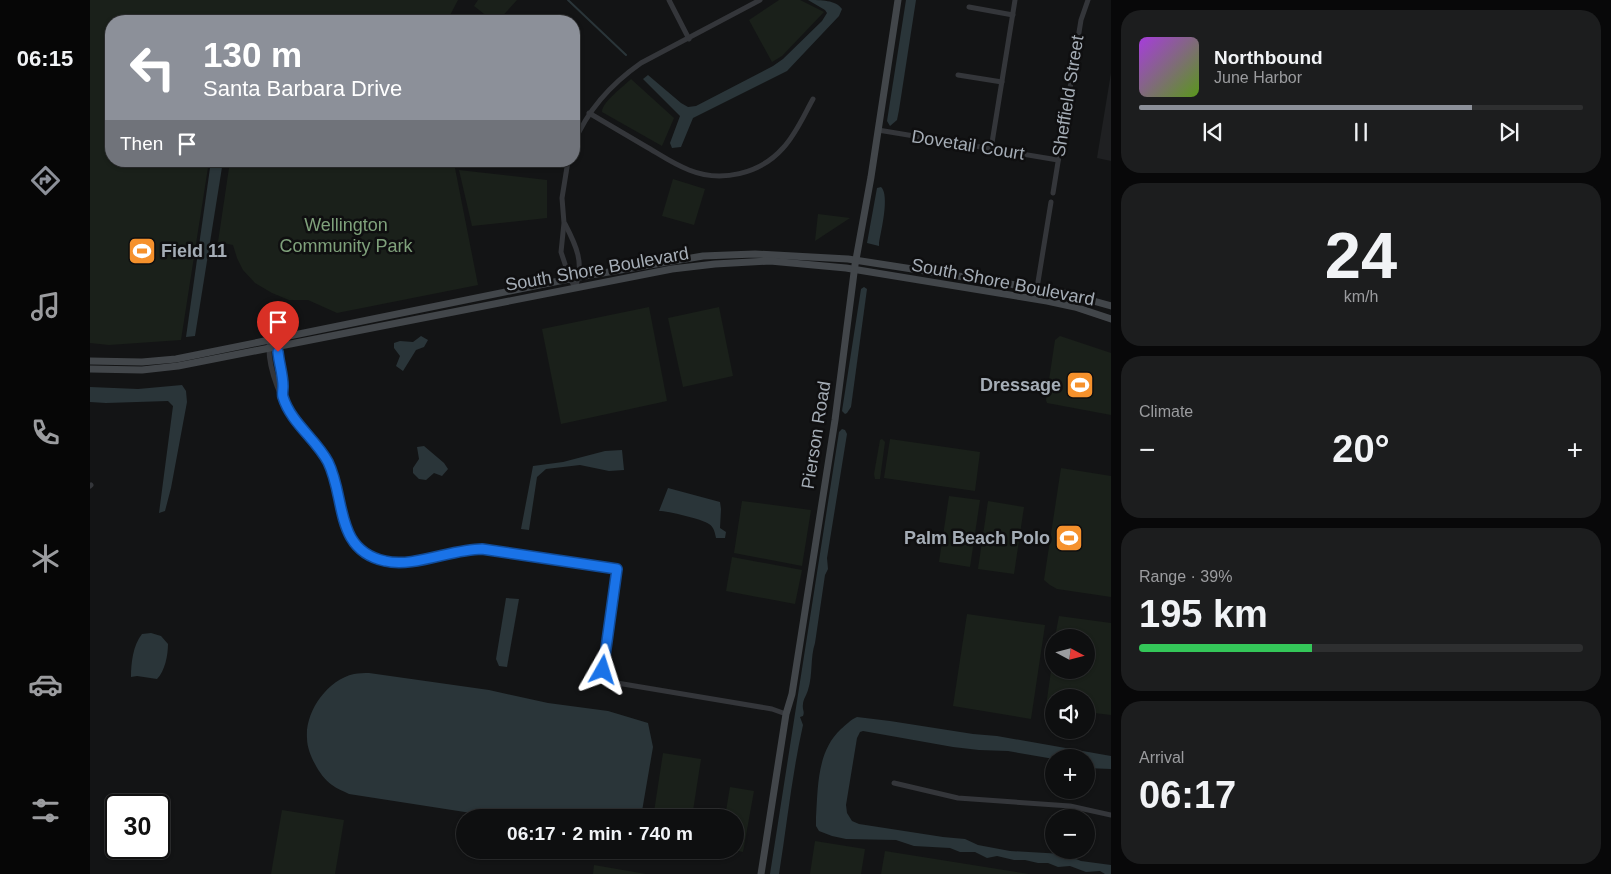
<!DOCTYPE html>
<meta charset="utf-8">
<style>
body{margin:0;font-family:Helvetica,sans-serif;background:#1c1d1e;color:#f1f3f6;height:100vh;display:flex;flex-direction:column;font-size:19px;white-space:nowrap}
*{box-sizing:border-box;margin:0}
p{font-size:16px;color:#9b9c9f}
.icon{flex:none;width:28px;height:28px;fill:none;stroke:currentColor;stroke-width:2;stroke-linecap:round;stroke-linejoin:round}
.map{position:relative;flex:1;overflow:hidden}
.sheet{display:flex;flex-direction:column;gap:10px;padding:10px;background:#080809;width:500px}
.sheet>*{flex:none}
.top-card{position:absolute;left:15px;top:15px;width:475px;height:152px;border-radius:20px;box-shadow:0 1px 4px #0004,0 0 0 1px #2e2f30;background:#8c9099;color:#fff;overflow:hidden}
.needle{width:32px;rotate:97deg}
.tools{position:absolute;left:955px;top:629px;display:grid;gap:10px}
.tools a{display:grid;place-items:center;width:50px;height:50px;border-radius:50%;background:#0e0f10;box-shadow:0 1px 4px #0004,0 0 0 1px #2e2f30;font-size:25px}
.speed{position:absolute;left:15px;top:794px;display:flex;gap:10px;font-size:25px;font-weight:700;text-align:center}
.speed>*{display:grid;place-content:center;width:65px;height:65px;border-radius:50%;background:#0e0f10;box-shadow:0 1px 4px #0004,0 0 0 1px #2e2f30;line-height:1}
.speed .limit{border:2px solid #111;border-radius:8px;background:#fff;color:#111}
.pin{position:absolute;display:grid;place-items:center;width:42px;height:42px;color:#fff;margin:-51px -21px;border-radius:50% 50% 50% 0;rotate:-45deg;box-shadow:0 0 5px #0007}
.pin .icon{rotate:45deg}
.me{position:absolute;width:55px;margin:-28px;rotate:6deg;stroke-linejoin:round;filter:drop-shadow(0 0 4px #0008)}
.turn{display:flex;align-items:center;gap:18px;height:105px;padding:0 15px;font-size:22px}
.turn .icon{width:65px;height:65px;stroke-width:2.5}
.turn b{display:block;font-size:35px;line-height:42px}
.then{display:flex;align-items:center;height:48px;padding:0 15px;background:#0003;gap:10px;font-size:19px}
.big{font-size:38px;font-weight:600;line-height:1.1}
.sheet .widget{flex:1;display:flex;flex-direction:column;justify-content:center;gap:8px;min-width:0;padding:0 18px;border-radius:20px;background:#1c1d1e}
.sheet .dial{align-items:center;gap:0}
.dial b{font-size:65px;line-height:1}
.song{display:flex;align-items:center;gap:15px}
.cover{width:60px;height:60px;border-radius:8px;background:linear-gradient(135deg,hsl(280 70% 55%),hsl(90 70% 35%))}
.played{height:5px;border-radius:2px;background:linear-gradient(90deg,#8c9099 75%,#2e2f30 75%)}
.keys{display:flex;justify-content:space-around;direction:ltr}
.heat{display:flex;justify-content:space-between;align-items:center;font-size:28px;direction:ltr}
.charge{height:8px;border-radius:4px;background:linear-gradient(90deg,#34c759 39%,#2e2f30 0)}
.trip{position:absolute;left:366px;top:809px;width:288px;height:50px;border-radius:25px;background:#0e0f10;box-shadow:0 1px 4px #0004,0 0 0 1px #2e2f30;font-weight:600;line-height:50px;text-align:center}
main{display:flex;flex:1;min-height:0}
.tabs{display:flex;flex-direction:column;width:90px;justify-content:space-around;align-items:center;background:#060606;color:#9b9c9f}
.tabs .icon{width:35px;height:35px}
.tabs .on{color:#8c9099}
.tabs b{font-size:22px;color:#f1f3f6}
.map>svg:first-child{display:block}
</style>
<main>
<nav class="tabs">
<b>06:15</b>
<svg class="icon on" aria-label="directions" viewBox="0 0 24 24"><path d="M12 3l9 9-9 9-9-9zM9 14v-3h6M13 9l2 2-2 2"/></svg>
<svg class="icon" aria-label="music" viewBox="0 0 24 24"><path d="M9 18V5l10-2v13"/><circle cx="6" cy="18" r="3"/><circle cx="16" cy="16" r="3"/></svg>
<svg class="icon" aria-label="phone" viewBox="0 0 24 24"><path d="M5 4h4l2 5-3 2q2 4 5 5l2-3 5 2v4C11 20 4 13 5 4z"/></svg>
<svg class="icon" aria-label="climate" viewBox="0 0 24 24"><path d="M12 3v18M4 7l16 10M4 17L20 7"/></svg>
<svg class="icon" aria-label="car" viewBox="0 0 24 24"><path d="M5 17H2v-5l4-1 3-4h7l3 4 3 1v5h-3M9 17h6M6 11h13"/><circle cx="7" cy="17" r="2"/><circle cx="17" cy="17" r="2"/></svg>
<svg class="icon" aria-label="filters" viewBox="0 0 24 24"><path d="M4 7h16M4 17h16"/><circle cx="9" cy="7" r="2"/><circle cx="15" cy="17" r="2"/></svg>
</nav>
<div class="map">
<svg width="1021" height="874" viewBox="0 0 1021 874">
<rect width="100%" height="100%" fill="#131415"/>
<path fill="#1f2022" d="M1021,73V161L1007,158Z"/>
<g fill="#1a201a">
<path d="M0,0H368L357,21H21V161H119L91,340L19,345L0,343Z"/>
<path d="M388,0H427L408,21H403L384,6Z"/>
<path d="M689,0H710L734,12L692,56L682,62L659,20Z"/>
<path d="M541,79L584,118L572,146L512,112C512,102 534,86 541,79Z"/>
<path d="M140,161H349L364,163L388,285L247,313L218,300H199L182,293L165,283L153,270L147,258L143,245L128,242Z"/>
<path d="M369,170L457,180V218L382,226Z"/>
<path d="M583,179L615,189L604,225L572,216Z"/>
<path d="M728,214L760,218L725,241Z"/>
<path d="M559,307L577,401L471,424L452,329Z"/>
<path d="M629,307L643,376L593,387L578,318Z"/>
<path d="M970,336L1021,353V415L957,403L956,400L965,340Z"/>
<path d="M792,439L795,442L790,479H785L784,474L790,440Z"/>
<path d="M800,439L890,452L885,491L794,478Z"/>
<path d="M971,468L1021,476V597L967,589L960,585L954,580Z"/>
<path d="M859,496L890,500L880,567L849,562Z"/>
<path d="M652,501L721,510L712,566L644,553Z"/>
<path d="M898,501L934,507L924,574L888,569Z"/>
<path d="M642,557L712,570L705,604L636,591Z"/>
<path d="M877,614L955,625L941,719L863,706Z"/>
<path d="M969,616L1021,623V715L996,712V698H964V707L956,706L964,650V670H996V638L965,637Z"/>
<path d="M573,753L611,759L602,817L564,812Z"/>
<path d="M640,787L664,791L653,852L644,850L645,818L635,817Z"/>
<path d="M192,810L254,820L245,874H181Z"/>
<path d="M725,841L775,849L771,874H720Z"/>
<path d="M795,851L939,874H791Z"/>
<path d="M504,865L556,874H503Z"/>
</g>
<g fill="#2a3539">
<path d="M718,0C731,0 746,0 752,9L749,16L697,71L603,118L591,147L582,148L580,143L590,116L553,79L558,75L591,103L598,107L606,106L683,66L693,59L732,21L737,13L735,10Z"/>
<path d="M816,0H826L809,110L807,120L800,126L797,121Z"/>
<path d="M121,161H133L105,336L96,337Z"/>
<path d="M791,187C800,195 791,231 789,243V246L777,243L787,188Z"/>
<path d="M774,287L777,289L761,407L757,413L755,414L752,411L771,289Z"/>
<path d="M331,336L338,340L334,347L326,350L313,371L306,366L310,356L304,348V343L310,341L323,342Z"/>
<path d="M92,385L96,391L97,402L81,488L75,511L69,513L83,406L78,401L16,403L0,402V387L48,389Z"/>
<path d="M752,429L755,430L757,434L737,558L738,569L735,575L725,643C720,658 723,674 718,690C717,694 713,700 713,704C712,710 715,711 713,716L710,717L713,725C702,774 697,824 689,874H680L749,432Z"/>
<path d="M334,446L354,463L358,469L352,476L344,473L336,480L329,479L323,473V468L329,459L327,447Z"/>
<path d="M532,450L534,470L519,471L490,465L456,469L447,477L439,530L431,529L443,466L473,462L515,451Z"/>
<path d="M578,488L630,502L631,509L630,528L636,532L635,538H626C625,533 624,527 619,524C612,519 578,511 569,511Z"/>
<path d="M416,598L429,599L417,667L409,666L406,659Z"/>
<path d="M61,633L71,636L78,644C78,655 75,671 67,679L47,676L41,677C41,663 43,645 52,634Z"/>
<path d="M279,673L399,690L458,703L518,711L558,723L563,747L551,817H407L259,794C254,791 247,789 242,785C235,780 229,772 225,764C221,757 217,747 217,738C215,712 237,680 264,674C269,673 274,673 279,673Z"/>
<path d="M767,717L800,721L883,734L907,736L1021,756V769L996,768V758H964V759L918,751L889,750L863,747L773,731L770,732L767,738L756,805L757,813L762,821L769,824L853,837L875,839L888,845L920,851L973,854L991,861L1021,865V874H1015L1010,871L996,872L980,866L968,867L958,863H948L935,860H924L907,856L897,858L885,852H870L860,848L824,846L806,840L756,839L742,836L729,831L726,826V817C728,787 727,751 751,729C756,725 760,720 767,717Z"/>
</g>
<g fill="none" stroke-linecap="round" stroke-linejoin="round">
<path stroke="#2a3539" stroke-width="2" d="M478,0L536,55"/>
<g stroke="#34363a" stroke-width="5">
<path d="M579,0L599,39"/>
<path d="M879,7L923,15"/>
<path d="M868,75L912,82"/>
<path d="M499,113C518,124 536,135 555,146C569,154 583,164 599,170C631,183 670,174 693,148C706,134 714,115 723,99"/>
<path d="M788,130L968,160"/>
<path d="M484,143C498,109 521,84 551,63L670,0"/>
<path d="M901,149L925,0"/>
<path d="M478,161L472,198L474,223L471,252L480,279L485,287"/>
<path d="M963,193L991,20L998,0"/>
<path d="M475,224C486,245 495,264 485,287"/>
<path d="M947,288L961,202"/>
<path d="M179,345C178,370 192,404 208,423C220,438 234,450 241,469C250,490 248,515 259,535C265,546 276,555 287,559C313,569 344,556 370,551C380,549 390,549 400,550L527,569L513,666C514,675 518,680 527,683L682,709L696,714"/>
<path d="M185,345L193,386L192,395"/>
<path d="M0,486L1,485"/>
<path d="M804,783L868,798L980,806L1021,815"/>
</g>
<g stroke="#42464a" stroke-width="7">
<path d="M0,361L52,362L86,359L489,277L613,256L638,255L665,254L758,259L971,292L1021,306"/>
<path d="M0,369L52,370L88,366L582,269L625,264L680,261L756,268L957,301L985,307L1021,319"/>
<path d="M671,874L696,714L702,694L745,420L765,265L781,177L808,0"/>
</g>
</g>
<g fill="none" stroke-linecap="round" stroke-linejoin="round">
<g stroke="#114b97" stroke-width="12">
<path id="route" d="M188,352C189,363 193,375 193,386C193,390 192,394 193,397C201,423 226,439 238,462C256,498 244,550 295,561C323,568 362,549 392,549L527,569L513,670"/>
</g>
<use href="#route" stroke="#1a73e8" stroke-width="9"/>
</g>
<defs>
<g id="stadium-square" transform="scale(1.4375)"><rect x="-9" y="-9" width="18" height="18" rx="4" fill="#f5912c" stroke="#0f0f10"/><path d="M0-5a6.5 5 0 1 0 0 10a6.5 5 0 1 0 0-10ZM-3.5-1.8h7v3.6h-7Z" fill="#fff"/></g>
</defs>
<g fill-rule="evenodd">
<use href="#stadium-square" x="52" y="251"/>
<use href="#stadium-square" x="990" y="385"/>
<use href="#stadium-square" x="979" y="538"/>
</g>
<g text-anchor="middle" stroke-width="5" stroke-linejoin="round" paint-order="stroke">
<g font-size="18" fill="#a5adb6" stroke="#0f0f10">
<text transform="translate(978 96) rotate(-81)" y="6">Sheffield Street</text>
<text transform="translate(878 145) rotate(9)" y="6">Dovetail Court</text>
<text transform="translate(507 269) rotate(-10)" y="6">South Shore Boulevard</text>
<text transform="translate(913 282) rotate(11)" y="6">South Shore Boulevard</text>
<text transform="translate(726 435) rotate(-81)" y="6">Pierson Road</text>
</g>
<g font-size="18" fill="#7fa17b" stroke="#0f0f10">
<text x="256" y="231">Wellington<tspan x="256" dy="21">Community Park</tspan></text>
</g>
<g font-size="18" font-weight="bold" fill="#a5adb6" stroke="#0f0f10" text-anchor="end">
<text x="71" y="257" text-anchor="start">Field 11</text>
<text x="971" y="391">Dressage</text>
<text x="960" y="544">Palm Beach Polo</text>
</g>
</g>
</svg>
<div class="tools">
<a><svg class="needle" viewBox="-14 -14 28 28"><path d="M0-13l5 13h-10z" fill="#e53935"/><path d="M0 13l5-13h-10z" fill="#9b9c9f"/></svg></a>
<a><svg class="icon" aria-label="sound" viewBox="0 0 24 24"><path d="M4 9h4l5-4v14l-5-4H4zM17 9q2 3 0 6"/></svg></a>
<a>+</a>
<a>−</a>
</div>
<div class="speed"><div class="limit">30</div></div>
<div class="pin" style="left:188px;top:352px;background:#d93025"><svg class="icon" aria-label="arrive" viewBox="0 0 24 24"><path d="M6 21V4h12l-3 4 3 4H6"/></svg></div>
<svg class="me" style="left:513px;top:670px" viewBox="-20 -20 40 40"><path d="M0-17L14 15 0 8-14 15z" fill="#1a73e8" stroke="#fff" stroke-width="4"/></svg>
<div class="trip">06:17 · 2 min · 740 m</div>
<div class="top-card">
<div class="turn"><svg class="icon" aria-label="left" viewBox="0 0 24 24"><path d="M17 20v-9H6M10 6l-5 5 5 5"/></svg><div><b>130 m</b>Santa Barbara Drive</div></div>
<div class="then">Then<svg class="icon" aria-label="arrive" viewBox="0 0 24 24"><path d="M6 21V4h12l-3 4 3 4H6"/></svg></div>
</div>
</div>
<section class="sheet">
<div class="widget">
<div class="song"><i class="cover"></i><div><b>Northbound</b><p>June Harbor</p></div></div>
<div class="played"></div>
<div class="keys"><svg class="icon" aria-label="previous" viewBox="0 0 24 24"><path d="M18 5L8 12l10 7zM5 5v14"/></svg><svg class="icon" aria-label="pause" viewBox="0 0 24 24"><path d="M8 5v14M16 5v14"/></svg><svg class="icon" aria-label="next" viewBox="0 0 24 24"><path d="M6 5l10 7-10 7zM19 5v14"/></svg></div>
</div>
<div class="widget dial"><b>24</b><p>km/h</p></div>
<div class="widget"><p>Climate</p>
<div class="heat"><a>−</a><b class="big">20°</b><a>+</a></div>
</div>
<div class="widget"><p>Range · 39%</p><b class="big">195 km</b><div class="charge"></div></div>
<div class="widget"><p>Arrival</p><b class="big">06:17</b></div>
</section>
</main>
